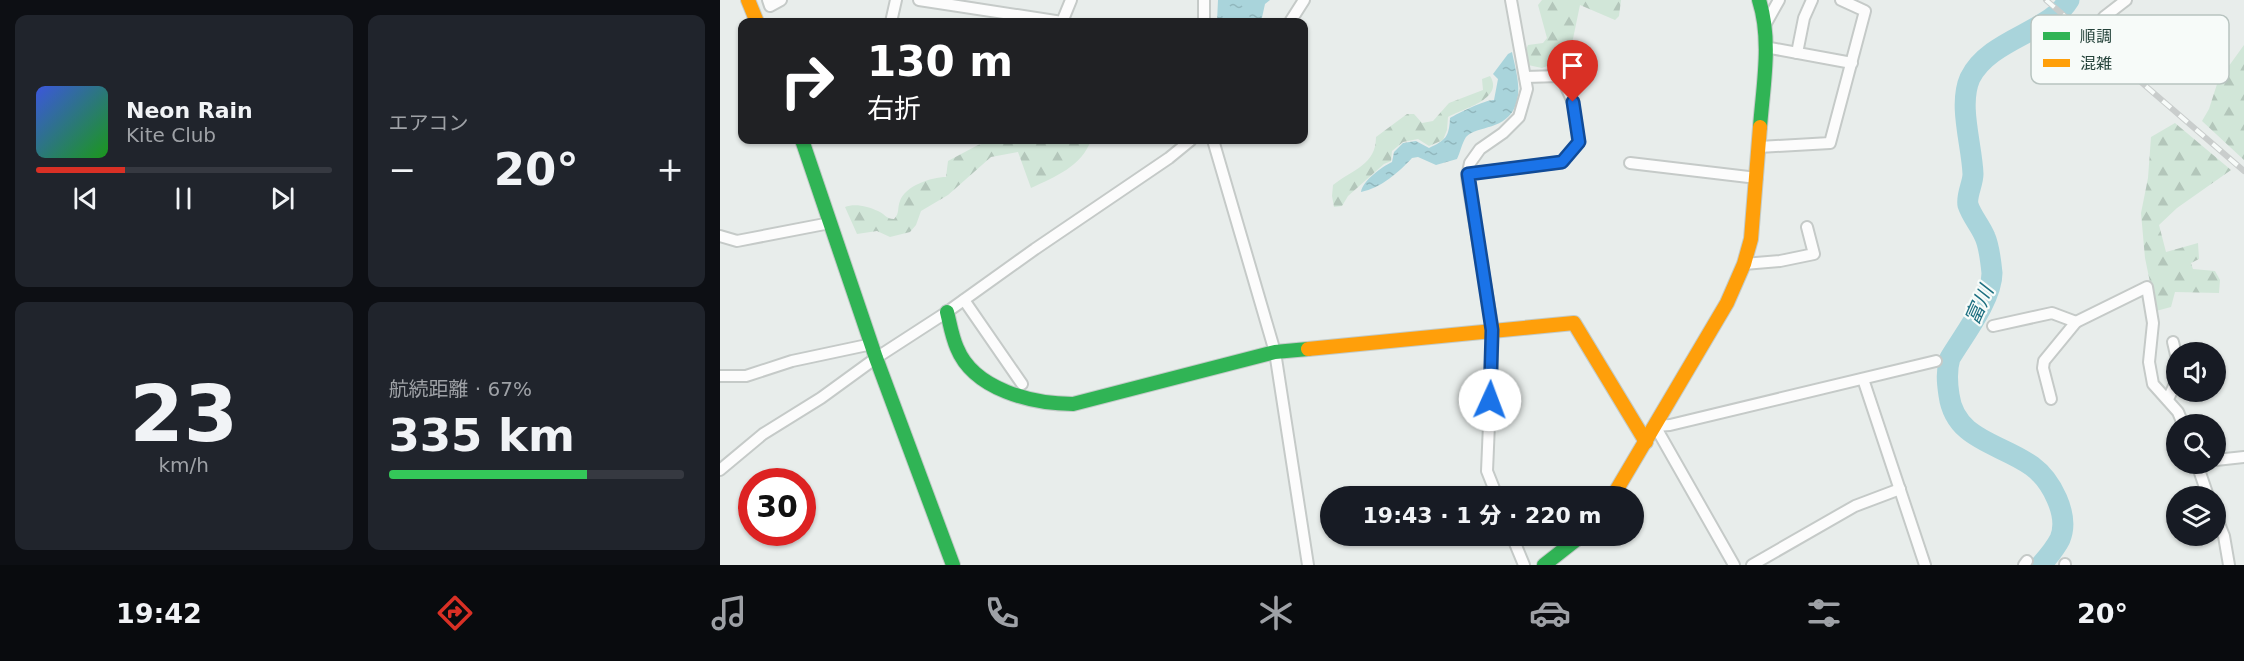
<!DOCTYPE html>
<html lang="ja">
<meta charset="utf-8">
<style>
body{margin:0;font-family:"DejaVu Sans","Noto Sans JP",sans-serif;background:#20242c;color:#f1f3f6;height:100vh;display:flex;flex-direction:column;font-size:22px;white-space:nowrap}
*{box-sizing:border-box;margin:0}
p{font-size:20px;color:#9ea1a6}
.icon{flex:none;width:33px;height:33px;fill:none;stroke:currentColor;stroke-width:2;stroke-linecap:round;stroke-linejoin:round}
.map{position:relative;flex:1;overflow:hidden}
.side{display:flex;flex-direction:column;gap:15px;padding:15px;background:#0d0f14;width:720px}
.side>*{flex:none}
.hud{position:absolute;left:18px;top:18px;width:570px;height:126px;border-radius:12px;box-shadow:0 2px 4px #0004;background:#202124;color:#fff;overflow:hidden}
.buttons{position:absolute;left:1446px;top:342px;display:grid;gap:12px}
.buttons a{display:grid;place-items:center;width:60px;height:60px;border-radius:50%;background:#171b24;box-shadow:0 2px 4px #0004;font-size:30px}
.speed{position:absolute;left:18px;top:468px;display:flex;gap:12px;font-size:30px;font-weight:700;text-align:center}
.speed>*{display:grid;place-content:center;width:78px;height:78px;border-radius:50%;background:#171b24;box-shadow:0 2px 4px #0004;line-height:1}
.speed .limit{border:9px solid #d22;background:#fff;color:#111}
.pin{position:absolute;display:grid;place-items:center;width:51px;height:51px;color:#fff;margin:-62px -26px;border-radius:50% 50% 50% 0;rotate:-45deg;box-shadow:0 0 6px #0007}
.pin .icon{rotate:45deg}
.me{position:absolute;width:66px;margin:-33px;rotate:2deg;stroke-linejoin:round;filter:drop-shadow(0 0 4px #0008)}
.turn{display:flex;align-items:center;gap:21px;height:126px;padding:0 30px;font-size:27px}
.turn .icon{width:78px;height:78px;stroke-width:2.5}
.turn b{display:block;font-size:42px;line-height:51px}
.big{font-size:45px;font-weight:800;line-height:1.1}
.side .widget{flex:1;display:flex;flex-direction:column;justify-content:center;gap:9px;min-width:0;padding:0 21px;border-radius:12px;background:#20242c}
.side .dial{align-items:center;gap:0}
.dial b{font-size:78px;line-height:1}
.song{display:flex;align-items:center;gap:18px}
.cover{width:72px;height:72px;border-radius:9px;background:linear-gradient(135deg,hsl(230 70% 55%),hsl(120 70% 35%))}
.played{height:6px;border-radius:3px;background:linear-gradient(90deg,#d93025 30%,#363941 30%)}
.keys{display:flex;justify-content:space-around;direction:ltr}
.heat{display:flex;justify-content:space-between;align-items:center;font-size:33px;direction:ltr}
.charge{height:9px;border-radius:4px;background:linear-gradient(90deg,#34c759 67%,#363941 0)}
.side .tiles{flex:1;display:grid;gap:15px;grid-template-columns:repeat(2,1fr)}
.trip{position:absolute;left:600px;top:486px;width:324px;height:60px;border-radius:30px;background:#171b24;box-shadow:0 2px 4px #0004;font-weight:800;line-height:60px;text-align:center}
.tabs{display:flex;height:96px;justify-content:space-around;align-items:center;background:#090b0e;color:#9ea1a6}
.tabs .icon{width:42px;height:42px}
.tabs .active{color:#d93025}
.tabs b{font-size:27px;color:#f1f3f6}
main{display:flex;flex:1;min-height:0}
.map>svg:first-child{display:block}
</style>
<main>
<section class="side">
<div class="tiles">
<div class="widget">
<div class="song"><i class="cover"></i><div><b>Neon Rain</b><p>Kite Club</p></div></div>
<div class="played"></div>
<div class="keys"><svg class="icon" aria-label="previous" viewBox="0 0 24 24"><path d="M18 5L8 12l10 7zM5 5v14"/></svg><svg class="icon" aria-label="pause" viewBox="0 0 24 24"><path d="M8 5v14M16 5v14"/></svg><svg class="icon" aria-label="next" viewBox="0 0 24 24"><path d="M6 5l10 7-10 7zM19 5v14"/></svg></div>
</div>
<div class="widget"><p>エアコン</p>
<div class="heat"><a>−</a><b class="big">20°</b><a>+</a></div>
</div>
<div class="widget dial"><b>23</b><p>km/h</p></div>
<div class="widget"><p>航続距離 · 67%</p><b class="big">335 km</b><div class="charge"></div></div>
</div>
</section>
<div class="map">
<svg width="1524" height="565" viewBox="0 0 1524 565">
<defs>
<pattern id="forest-firs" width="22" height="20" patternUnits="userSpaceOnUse" patternTransform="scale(1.5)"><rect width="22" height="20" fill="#d1e6d8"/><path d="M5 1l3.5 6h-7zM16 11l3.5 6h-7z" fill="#b3c6ba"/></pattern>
<pattern id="water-ripples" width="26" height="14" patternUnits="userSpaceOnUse" patternTransform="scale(1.5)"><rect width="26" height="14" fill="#a9d4db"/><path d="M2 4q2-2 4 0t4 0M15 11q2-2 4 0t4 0" fill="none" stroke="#91b7bd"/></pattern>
</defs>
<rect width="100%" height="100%" fill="#e8edeb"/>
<g fill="url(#forest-firs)">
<path d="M822,0H901L899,16L895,20L860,5L849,58L822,68L808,65L805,52L808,45L823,43L827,38L818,5Z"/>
<path d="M1524,45V160L1482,121L1489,109L1498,81Z"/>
<path d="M770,76C785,99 742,109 728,117L727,130L723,140L709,146L698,139L683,142L672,151L671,161L664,164L628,196L622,206L614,207L612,196L613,185C633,169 656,165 656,137L687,114H694L702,123L713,121L729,103L763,90L762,79Z"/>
<path d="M1455,123L1511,170L1457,208L1439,225L1446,252L1478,243L1479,259L1471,263L1473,269L1495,271L1500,280L1499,293L1455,292L1451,307L1436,311L1425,258L1421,213L1428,178L1431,137Z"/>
<path d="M277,140H371C362,166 335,177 311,188L298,152L271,157L228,195L201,211L196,225L190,232L170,237L157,231L137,234L125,207C134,203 148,206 158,211C165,214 166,219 174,219C180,213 177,208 180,201C185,186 211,177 226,177L228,161L258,145Z"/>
</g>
<g fill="url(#water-ripples)">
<path d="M498,0H550L545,4L541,22H497Z"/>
<path d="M1335,0H1359L1350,16Z"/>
<path d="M792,52C795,67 802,89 796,104C787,131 757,125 746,137C742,143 740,153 737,159L716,165L698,157L692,158C679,172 661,188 641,192C643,180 662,167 672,162L674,152L683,143L696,141L709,148C726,140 729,137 730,118C738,113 767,99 774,100L778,79L773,74L788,54Z"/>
</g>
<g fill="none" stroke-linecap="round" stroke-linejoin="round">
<path stroke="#a9d4db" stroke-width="21" d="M1321,565C1328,557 1335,549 1340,539C1350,515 1331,480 1312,466C1280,443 1235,440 1229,395C1227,382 1226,371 1230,358C1243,336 1272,299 1272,273C1271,263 1269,246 1265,237C1260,225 1252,217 1248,205C1246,195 1253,184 1253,174C1252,145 1238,105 1250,78C1269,39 1330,32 1349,0"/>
<g stroke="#c5cac8" stroke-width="14">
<g id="street">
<path d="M48,0L50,6L61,0"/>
<path d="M199,0L342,22"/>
<path d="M1384,17L1406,0"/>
<path d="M171,22L176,0"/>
<path d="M342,22L351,0"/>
<path d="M484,22V0"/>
<path d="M570,22L584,0"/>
<path d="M1045,25L1059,0"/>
<path d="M1045,47L1132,63"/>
<path d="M1077,53L1084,18L1092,0"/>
<path d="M493,140L555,352L588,565"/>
<path d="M1039,147L1110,143L1145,11L1121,0"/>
<path d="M910,163L1037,178"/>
<path d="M748,174L842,162L859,142L853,102L841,76L805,77"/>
<path d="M0,236L17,241L110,223"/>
<path d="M1024,264L1060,261L1094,254L1087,227"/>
<path d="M244,300L302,384"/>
<path d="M1273,326L1332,313L1356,322"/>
<path d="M1453,342L1456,355"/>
<path d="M0,376H26L72,361L152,344"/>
<path d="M1143,379L1205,565"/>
<path d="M1331,399L1323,368L1324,361L1356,322L1427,287L1433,323L1429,362L1433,384L1458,412L1463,424"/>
<path d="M1448,399L1456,382"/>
<path d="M1496,460L1524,457"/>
<path d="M1477,464L1488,496"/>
<path d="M0,470L43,434L101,398L156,358L227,312L315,249L449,158L471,140"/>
<path d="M777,496L767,471L773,330L747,177L750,163L760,149L783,133L799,117L807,89L791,0"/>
<path d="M1496,516L1504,536L1509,565"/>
<path d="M792,536L804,565"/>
<path d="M1014,565L935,426L950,425L1216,361"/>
<path d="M1032,565L1135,506L1180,489"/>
<path d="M1304,565L1307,561"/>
<path d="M1345,565V564"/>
</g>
</g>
<g stroke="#c3cbc8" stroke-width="16">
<g id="fast">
<path d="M1039,0C1052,40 1043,86 1040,127"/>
<path d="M82,140L156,358L233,565"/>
<path d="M227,312C230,324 232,337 237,348C254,390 313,404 353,404L555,352L588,349"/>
<path d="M824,565L861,536"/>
</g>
</g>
<g stroke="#c3cbc8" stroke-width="16">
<g id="slow">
<path d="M28,0L37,22"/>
<path d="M588,349L854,323L926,442"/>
<path d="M893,496L1007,303L1024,264L1031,239L1040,127"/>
</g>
</g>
<use href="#street" stroke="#fcfcfc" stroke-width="10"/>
<use href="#fast" stroke="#30b455" stroke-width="14"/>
<use href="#slow" stroke="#ff9f0a" stroke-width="14"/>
<g stroke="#c9cdcc" stroke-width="6">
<path id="rail" d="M1326,0L1524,171"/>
</g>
<use href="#rail" stroke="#f7fbf9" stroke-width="4" stroke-dasharray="11" stroke-linecap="butt"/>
</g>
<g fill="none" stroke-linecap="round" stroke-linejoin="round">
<g stroke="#114b97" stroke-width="15">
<path id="route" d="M770,400L772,330L748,174L842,162L859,142L853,102"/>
</g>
<use href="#route" stroke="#1a73e8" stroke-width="10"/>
</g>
<g text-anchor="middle" stroke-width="4.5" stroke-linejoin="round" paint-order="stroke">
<g font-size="20" font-style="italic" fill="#1c6f80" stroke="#f7fbf9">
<text transform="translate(1259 305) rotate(-66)" y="7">富川</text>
</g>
</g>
<rect x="1311" y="15" width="198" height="69" rx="9" fill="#f7fbf9" stroke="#b8c4c0" stroke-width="1.5"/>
<rect x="1323" y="32" width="27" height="8" fill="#30b455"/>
<rect x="1323" y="59" width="27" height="8" fill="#ff9f0a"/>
<g font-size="16" fill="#24423a">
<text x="1360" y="42">順調</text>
<text x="1360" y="69">混雑</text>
</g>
</svg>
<div class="buttons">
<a><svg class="icon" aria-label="sound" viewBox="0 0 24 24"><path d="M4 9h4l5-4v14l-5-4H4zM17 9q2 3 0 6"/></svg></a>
<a><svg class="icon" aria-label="search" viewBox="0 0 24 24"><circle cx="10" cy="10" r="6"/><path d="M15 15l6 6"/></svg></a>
<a><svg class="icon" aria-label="layers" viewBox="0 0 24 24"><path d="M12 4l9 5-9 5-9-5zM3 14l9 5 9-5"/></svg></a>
</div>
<div class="speed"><div class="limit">30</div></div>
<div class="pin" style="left:853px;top:102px;background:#d93025"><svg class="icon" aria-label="arrive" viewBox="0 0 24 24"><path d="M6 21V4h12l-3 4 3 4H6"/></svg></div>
<svg class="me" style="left:770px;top:400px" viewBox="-20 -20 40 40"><circle r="19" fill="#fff"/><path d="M0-13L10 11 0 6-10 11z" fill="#1a73e8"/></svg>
<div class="trip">19:43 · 1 分 · 220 m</div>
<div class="hud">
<div class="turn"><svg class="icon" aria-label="right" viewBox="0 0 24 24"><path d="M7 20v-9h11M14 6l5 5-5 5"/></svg><div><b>130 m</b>右折</div></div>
</div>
</div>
</main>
<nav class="tabs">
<b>19:42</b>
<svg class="icon active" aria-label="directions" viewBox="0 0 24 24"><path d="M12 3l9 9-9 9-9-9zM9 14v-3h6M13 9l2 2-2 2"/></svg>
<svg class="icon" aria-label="music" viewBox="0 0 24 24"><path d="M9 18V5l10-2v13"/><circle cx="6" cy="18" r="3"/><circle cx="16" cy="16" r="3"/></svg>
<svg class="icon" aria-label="phone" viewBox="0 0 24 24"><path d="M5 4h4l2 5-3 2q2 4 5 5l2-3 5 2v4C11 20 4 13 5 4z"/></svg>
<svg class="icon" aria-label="climate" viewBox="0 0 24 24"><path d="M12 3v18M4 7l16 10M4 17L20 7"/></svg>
<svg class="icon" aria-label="car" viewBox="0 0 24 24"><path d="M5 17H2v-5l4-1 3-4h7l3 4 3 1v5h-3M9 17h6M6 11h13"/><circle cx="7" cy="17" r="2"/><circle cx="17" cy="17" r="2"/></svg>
<svg class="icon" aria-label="filters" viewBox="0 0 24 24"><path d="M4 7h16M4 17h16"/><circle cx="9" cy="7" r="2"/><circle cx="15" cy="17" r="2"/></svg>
<b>20°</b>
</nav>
